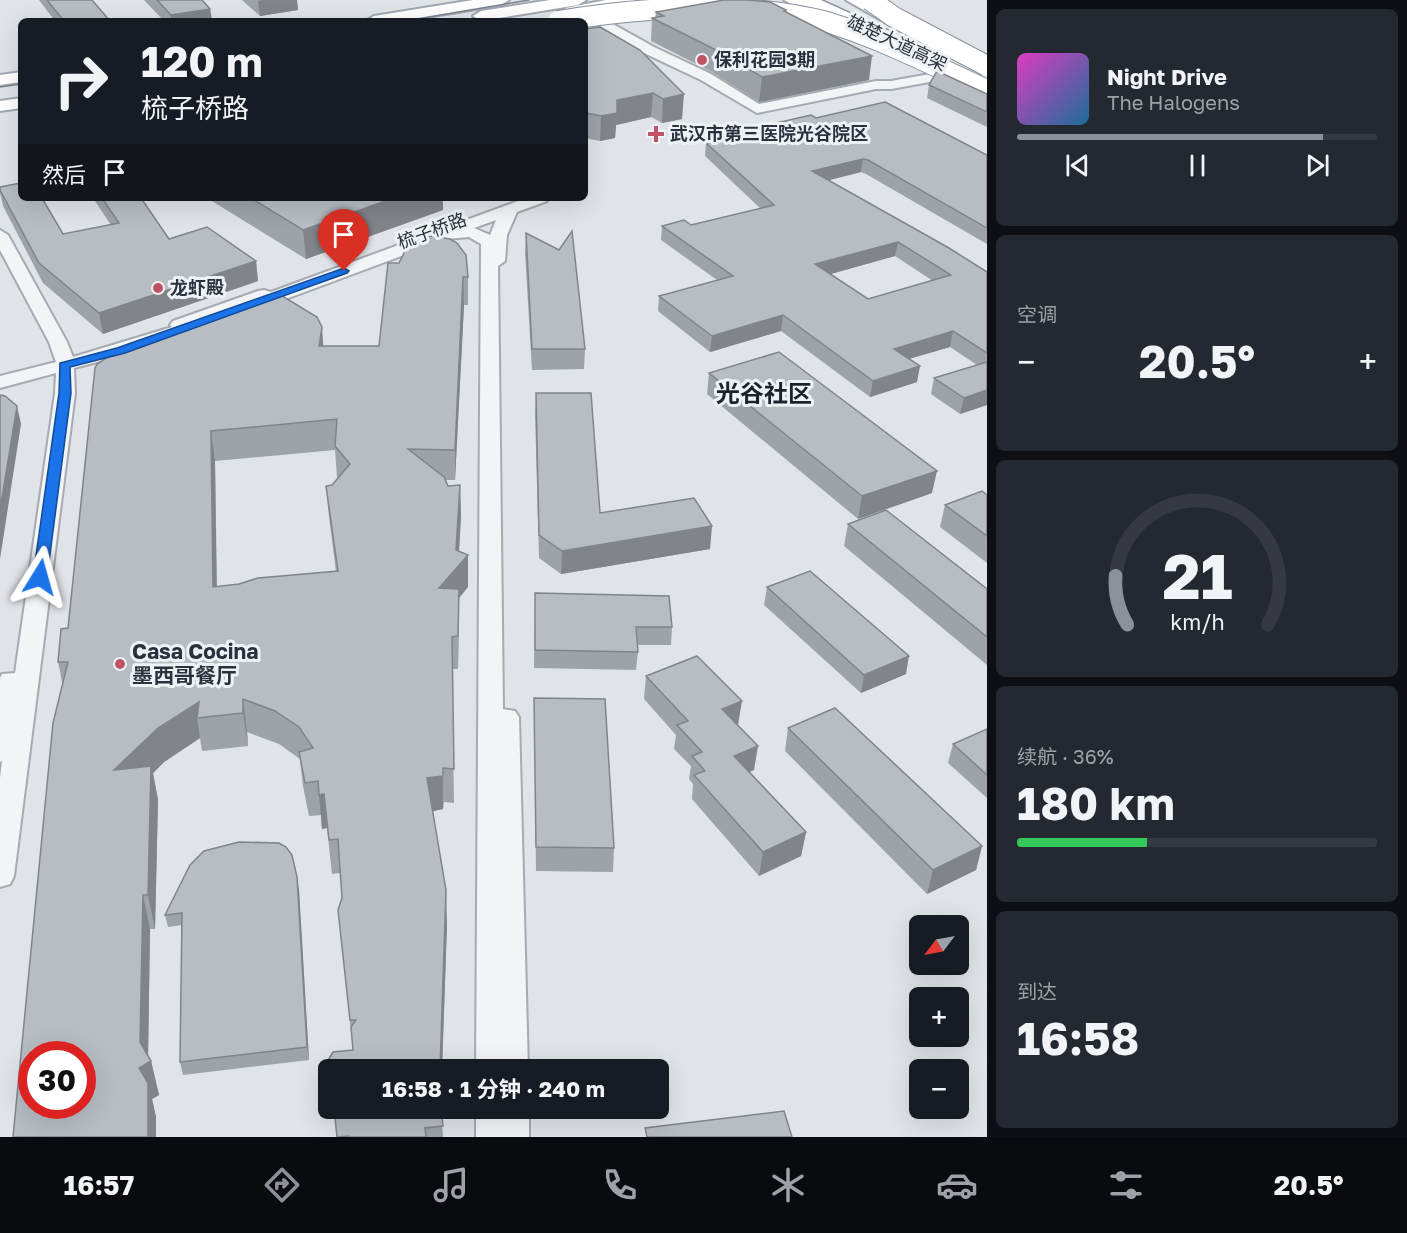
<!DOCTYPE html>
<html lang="zh">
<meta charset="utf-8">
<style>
body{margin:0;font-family:"Golos Text","Noto Sans SC",sans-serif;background:#242831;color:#f1f3f6;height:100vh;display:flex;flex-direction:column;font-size:22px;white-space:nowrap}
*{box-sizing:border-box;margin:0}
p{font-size:20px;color:#9ea1a6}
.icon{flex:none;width:33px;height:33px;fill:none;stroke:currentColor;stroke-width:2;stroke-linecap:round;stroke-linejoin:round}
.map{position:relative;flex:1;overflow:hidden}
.side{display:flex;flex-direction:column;gap:9px;padding:9px;background:#0d0f14;width:420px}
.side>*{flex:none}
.guide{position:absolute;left:18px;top:18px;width:570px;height:183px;border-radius:9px;box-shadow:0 6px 24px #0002;background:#171b24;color:#f1f3f6;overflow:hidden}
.needle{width:39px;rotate:238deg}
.buttons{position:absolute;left:909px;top:915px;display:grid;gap:12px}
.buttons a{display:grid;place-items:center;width:60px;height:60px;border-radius:9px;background:#171b24;box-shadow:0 6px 24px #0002;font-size:30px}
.speed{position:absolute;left:18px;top:1041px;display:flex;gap:12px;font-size:30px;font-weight:700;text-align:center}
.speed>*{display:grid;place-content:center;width:78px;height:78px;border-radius:50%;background:#171b24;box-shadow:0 6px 24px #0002;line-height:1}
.speed .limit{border:9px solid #d22;background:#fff;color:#111}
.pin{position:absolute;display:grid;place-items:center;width:51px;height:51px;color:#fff;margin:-62px -26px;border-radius:50% 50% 50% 0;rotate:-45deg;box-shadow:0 0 6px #0007}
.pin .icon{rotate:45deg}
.me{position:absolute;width:66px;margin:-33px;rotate:8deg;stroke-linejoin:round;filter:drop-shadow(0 0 4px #0008)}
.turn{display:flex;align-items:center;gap:21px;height:126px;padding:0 24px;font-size:27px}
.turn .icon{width:78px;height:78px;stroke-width:2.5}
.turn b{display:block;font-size:42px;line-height:51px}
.then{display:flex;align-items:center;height:57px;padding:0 24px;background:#0003;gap:12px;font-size:22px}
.big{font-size:45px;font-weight:700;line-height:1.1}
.side .widget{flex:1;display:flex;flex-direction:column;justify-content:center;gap:9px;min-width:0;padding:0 21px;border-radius:9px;background:#242831}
.side .dial{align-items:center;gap:0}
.dial svg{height:156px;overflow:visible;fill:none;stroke:#363941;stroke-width:7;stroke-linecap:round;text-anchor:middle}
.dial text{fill:#f1f3f6;stroke:none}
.song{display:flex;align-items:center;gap:18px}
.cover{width:72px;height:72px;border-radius:9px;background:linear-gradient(135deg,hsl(310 70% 55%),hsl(200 70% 35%))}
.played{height:6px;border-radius:3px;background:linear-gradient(90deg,#8c9099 85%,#363941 85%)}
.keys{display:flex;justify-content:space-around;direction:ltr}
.heat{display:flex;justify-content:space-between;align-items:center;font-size:33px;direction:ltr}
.charge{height:9px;border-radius:4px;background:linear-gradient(90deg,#34c759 36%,#363941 0)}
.trip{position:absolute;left:318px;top:1059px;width:351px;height:60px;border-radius:9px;background:#171b24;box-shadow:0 6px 24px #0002;font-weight:700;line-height:60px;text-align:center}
.tabs{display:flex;height:96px;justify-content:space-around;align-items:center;background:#090b0e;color:#9ea1a6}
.tabs .icon{width:42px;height:42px}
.tabs .selected{color:#8c9099}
.tabs b{font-size:27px;color:#f1f3f6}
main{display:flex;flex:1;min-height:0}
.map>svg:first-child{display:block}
</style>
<main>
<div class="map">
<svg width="987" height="1137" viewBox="0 0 987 1137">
<rect width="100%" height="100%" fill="#e0e3e8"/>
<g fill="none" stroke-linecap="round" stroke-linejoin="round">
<g stroke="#a6aab1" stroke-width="4">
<g id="minor">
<path d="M602,18L654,47L711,74L759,104L876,81H891L946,71L953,75L946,79L891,89H876L757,113L701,80L644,53L598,25L596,22Z"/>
<path d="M526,198H549L547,201L517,212L507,235L505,261L498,266L503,709L515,711L519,717L528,1070H476L481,244L469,237L447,239L259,309L253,310L246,307L203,322L205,325L202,329L128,354L74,368L75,393L14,876L10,884L0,887V778L2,761L0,762V678L2,674L15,673L55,393L56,373L0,388V376L56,362L49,342L0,250V230L8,235L67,342L73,357L172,327L170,325L173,321L258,291L264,290L271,292ZM496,220L490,235L474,228Z"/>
<rect x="476" y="1108" width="53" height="29"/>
</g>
</g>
<g stroke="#a1a8b2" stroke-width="4">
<g id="major">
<path d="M473,0H509L501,5L402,21H366L374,16Z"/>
<path d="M550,0H586L578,5L481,21L473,16L481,11Z"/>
<path d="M606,0H639L631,5L571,16L563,11L566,8Z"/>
<path d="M784,0H804L844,20L846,23L838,28L832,26Z"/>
<path d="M846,0H866L904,22L902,25H890Z"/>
<path d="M21,72V82L0,85V75Z"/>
<path d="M21,98V108L0,111V101Z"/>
</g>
</g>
<g stroke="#89919d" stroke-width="3">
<path id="highway" d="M798,0H821L889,31L891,35L889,39H875L801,4Z"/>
</g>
<use href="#minor" fill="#f2f4f6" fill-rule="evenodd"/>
<use href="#major" fill="#fff" fill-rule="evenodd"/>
<use href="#highway" fill="#fff" fill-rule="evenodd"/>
<g stroke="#7b848f" stroke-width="1.5">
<path d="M405,21L529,0"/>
<path d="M0,87L21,84"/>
</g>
<g stroke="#89919d" stroke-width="22" stroke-linecap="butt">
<g id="highway-bridge">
<path d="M870,0L894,17L987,66"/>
<path d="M558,21C644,7 741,0 827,22C882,39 934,66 987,90"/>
</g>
</g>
<use href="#highway-bridge" stroke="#fff" stroke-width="20"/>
</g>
<g fill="#9ea3a9" fill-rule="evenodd">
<path d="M39,0H92L110,21H55Z"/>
<path d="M144,0H202L210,9L212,21H164Z"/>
<path d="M242,0H297L298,10L260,16Z"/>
<path d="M786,11L869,80L759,102L712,72L651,41L652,18H655L656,12Z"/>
<path d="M600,27L682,119L662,123L651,117L616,125L615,138L600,141L585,138V29Z"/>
<path d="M929,85L987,94V127L927,98Z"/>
<path d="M816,118L987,155V244L866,174L861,172L829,180L987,272V405L960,414L931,394L934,378L977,365L950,347L909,359L917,382L870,397L781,331L710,352L658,311L659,296L717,280L661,240L662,226L691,225L761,209L705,156L706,143L731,140L732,133ZM895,256L933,281L868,299L830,274Z"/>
<path d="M0,187L63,234L111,225L93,198H141L169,239L256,261L258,281L103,334L43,283L3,206L0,193Z"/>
<path d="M207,198H443V210L306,259Z"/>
<path d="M526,233L585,349L584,369L532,370L525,253Z"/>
<path d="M388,263L468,277V305H464L455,480H446L448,486L460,485L461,516L459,551L468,555V587L459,598L458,669H452L454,803L444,802L443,809L433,811L447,924L442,1070H328V1098L325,1065L353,1050L338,910L342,898L340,873L332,874L327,828L322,829L321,815L309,816L303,786L300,759L279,744L247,732L248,746L202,751L200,738L164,762L153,773L158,800L155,929H150L148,1056L151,1061L159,1095L152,1099L156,1117V1137L58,662L68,628L95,368L324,346H379ZM335,450L337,477L338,478L332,485L326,486L329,517L336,572L217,587L215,461Z"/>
<path d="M709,373L932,493L858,519L707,394Z"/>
<path d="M536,393L600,513L710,549L561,574L539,558L535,414Z"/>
<path d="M987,495V563L940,527L945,505Z"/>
<path d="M848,524L987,589V665L844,546Z"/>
<path d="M767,587L906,674L861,693L764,605Z"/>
<path d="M535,593L672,627L671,645H637L638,652L636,670L534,668Z"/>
<path d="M646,676L738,725L754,770L749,772L806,832L801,856L759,876L692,799L693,784L689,779L691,766L674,749L676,735L644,699Z"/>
<path d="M534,698L614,848L613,872L536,871Z"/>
<path d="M788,728L982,846L976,870L927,894L785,751Z"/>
<path d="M987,729V798L948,763L953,744Z"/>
<path d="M299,890L309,1060L183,1075L180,1062L182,925L168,927L165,915Z"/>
<path d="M441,1108L443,1137H337Z"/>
</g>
<g fill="#818489">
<path d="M262,0H297L298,10L260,16L258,1Z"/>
<path d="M210,9L212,21H171V15Z"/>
<path d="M872,56L869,80L759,102L762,77Z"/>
<path d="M653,93L651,117L616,125L617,100Z"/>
<path d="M684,94L682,119L662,123L663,99Z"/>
<path d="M617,113L615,138L600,141L601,116Z"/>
<path d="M863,159L861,172L810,185L812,171Z"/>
<path d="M394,198H443V210L306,259L303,230Z"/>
<path d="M898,242L895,256L813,279L815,264Z"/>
<path d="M256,261L258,281L103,334L99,313Z"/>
<path d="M463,277L464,305L455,480V450Z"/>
<path d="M783,315L781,331L710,352L712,336Z"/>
<path d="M322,327L324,356L319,346Z"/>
<path d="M953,331L950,347L891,364L894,349Z"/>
<path d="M920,366L917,382L870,397L873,381Z"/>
<path d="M987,390V405L960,414L964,398Z"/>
<path d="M17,406L21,424L0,559V510Z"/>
<path d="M211,431L215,461L217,620L213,587Z"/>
<path d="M937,471L932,493L858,519L862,496Z"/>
<path d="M460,485L461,516L458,567L468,555V587L459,598L458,669V636L439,588L456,550Z"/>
<path d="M712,526L710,549L561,574L562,551Z"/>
<path d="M909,656L906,674L861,693L864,675Z"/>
<path d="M243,699L247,732L248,746L243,713Z"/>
<path d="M742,701L738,725L720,733L722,709Z"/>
<path d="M199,702L197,718L200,738L164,762L153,773L158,800L155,929L148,895L114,770L158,728Z"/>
<path d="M758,746L754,770L731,780L734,756Z"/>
<path d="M443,768V809L429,812L427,778Z"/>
<path d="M324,794L327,828L322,829L319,795Z"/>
<path d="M806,832L801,856L759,876L763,852Z"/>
<path d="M982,846L976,870L927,894L933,870Z"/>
<path d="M297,877L299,890L309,1060L307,1047Z"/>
<path d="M446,890L447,924L442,1070H440Z"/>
<path d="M143,895L150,929L148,1063L151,1061L159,1095L152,1099L156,1117V1137H148L139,1068Z"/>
</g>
<g fill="#b8bdc4" stroke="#818489" stroke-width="1.5" fill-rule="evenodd">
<path d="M47,0H92L110,21H64Z"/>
<path d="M157,0H202L210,9L171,15Z"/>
<path d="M724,0H749L770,2L786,10L784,11L872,56L762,77L714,49L652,18L664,16L656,12Z"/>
<path d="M600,27L640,50L684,94L663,99L653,93L617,100V113L601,116L586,113L585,112V29Z"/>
<path d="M937,71L987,94V112L929,85Z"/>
<path d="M885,102L987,155V228L868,160L863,159L812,171L949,248L987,272V353L953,331L894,349L920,366L873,381L783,315L712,336L659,296L733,276L662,226L684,220L691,225L774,205L706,143L740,138L732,133L811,115L816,118ZM898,242L951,275L868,299L815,264Z"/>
<path d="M21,183V198H42L63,234L119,223L102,198H141L169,239L207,227L256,261L99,313L39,263L0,190V187Z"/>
<path d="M251,198H394L303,230Z"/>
<path d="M572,231L585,349H532L526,233L559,250Z"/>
<path d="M432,236L450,239L457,243L466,255L468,277H463L455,450L408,449L444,477L448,486L460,485L456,550L468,555L439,588L459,589L458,636L452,637L454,769L443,768V776L427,778L446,890L440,1070H330V1068L325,1065L333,1052L353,1050L351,1027L356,1020H350L338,910L342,898L338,839L329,840L324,794L319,795L318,781L305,783L299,752L313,748L299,727L275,711L243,699V713L197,718L199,702L158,728L114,770L151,766L148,895H143L140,1042L151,1061L139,1068L148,1083V1137H13L53,723L68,662H58L61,629L68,628L95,368L97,364L111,355L279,294L317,317L322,327L319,346H379L388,263H399L409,243L415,239ZM337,419L335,446L350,464L332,485L326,486L338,571L258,578L239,584L213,587L211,431ZM32,1054H82V1106H32Z"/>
<path d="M779,352L937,471L862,496L709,373Z"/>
<path d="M987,362V390L964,398L934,378Z"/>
<path d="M536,393H591L600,513L694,498L712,526L562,551L539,535Z"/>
<path d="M0,395L5,396L17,406L0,510Z"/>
<path d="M982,491L987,495V536L945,505Z"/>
<path d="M886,510L987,589V637L848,524Z"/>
<path d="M810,571L909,656L864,675L767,587Z"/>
<path d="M535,593L669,596L672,627H636L638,652L535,650Z"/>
<path d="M697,656L742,701L722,709L758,746L734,756L806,832L763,852L694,775L705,771L692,756L702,752L677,725L688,721L646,676Z"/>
<path d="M534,698L605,699L614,848L536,847Z"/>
<path d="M835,708L982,846L933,870L788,728Z"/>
<path d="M987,729V775L953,744Z"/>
<path d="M239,842L279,843L286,847L292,855L297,877L307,1047L180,1062L182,913L165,915L190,865L204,851Z"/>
<path d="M334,1108H441L443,1126L425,1128L426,1137H349V1136L337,1137Z"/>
<path d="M784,1111L792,1137H647L645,1128Z"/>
</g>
<path fill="#1a73e8" stroke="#114b97" stroke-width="1.5" d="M344,268L349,271L347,273L125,353L70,367L71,393L47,577L45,580H35L33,577L59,393L60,363L117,348Z"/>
<g fill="#c05266" stroke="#eff2f5" stroke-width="2">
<circle cx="702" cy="60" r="6"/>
<path d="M653 125h6v6h6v6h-6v6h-6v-6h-6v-6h6z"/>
<circle cx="158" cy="288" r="6"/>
<circle cx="120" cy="664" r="6"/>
</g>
<g text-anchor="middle" stroke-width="6" stroke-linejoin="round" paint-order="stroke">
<g font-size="18" fill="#2a323d" stroke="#eff2f5">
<text transform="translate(897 43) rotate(25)" y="6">雄楚大道高架</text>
<text transform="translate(432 231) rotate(-20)" y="6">梳子桥路</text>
</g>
<g font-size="18" font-weight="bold" fill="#2a323d" stroke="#eff2f5" text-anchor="start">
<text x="714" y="66">保利花园3期</text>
<text x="670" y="140">武汉市第三医院光谷院区</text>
<text x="170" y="294">龙虾殿</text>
</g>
<g font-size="21" font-weight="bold" fill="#2a323d" stroke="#eff2f5" text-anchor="start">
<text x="132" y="659">Casa Cocina<tspan x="132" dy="24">墨西哥餐厅</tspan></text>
</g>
<g font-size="24" font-weight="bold" fill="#1d232e" stroke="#eff2f5">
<text x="764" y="402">光谷社区</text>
</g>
</g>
</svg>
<div class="buttons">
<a><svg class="needle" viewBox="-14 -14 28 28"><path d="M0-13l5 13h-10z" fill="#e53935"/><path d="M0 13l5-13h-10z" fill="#9ea1a6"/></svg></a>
<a>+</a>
<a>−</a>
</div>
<div class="speed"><div class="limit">30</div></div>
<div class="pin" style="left:344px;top:271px;background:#d93025"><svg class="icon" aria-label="arrive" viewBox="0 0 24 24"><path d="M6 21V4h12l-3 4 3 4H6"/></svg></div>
<svg class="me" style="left:40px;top:577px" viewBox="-20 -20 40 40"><path d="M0-17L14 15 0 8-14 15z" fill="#1a73e8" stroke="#fff" stroke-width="4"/></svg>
<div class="trip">16:58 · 1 分钟 · 240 m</div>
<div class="guide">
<div class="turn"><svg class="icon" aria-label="right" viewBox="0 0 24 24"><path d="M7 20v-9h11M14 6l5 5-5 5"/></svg><div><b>120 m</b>梳子桥路</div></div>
<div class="then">然后<svg class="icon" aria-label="arrive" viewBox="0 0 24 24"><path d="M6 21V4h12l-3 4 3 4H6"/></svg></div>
</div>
</div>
<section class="side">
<div class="widget">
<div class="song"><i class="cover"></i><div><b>Night Drive</b><p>The Halogens</p></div></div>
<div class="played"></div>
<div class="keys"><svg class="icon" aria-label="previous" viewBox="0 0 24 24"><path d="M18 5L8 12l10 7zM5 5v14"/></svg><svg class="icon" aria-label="pause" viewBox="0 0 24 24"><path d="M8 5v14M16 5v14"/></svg><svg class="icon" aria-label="next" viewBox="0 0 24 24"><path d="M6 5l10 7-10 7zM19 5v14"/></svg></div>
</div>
<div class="widget"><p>空调</p>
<div class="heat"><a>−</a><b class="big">20.5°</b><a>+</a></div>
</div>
<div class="widget dial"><svg viewBox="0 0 100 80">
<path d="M14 69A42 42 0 1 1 86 69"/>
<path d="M14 69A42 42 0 0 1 8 44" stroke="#8c9099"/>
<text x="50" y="56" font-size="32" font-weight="700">21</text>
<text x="50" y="72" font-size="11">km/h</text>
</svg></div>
<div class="widget"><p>续航 · 36%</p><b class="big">180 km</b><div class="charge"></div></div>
<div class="widget"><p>到达</p><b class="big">16:58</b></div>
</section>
</main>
<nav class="tabs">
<b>16:57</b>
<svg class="icon selected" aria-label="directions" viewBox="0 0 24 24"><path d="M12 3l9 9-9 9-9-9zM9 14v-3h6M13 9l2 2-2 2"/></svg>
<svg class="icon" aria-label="music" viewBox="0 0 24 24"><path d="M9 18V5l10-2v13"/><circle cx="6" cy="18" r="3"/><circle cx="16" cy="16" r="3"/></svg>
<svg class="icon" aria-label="phone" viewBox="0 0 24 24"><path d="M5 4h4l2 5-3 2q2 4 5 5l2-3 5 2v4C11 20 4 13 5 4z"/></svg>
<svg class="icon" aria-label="climate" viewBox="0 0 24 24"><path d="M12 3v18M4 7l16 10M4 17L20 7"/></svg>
<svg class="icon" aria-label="car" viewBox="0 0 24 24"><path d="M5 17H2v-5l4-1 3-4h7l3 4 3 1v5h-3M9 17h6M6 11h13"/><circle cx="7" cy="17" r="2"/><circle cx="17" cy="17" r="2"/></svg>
<svg class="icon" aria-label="filters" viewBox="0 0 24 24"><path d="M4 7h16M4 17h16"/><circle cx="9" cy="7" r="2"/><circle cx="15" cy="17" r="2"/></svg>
<b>20.5°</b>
</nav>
